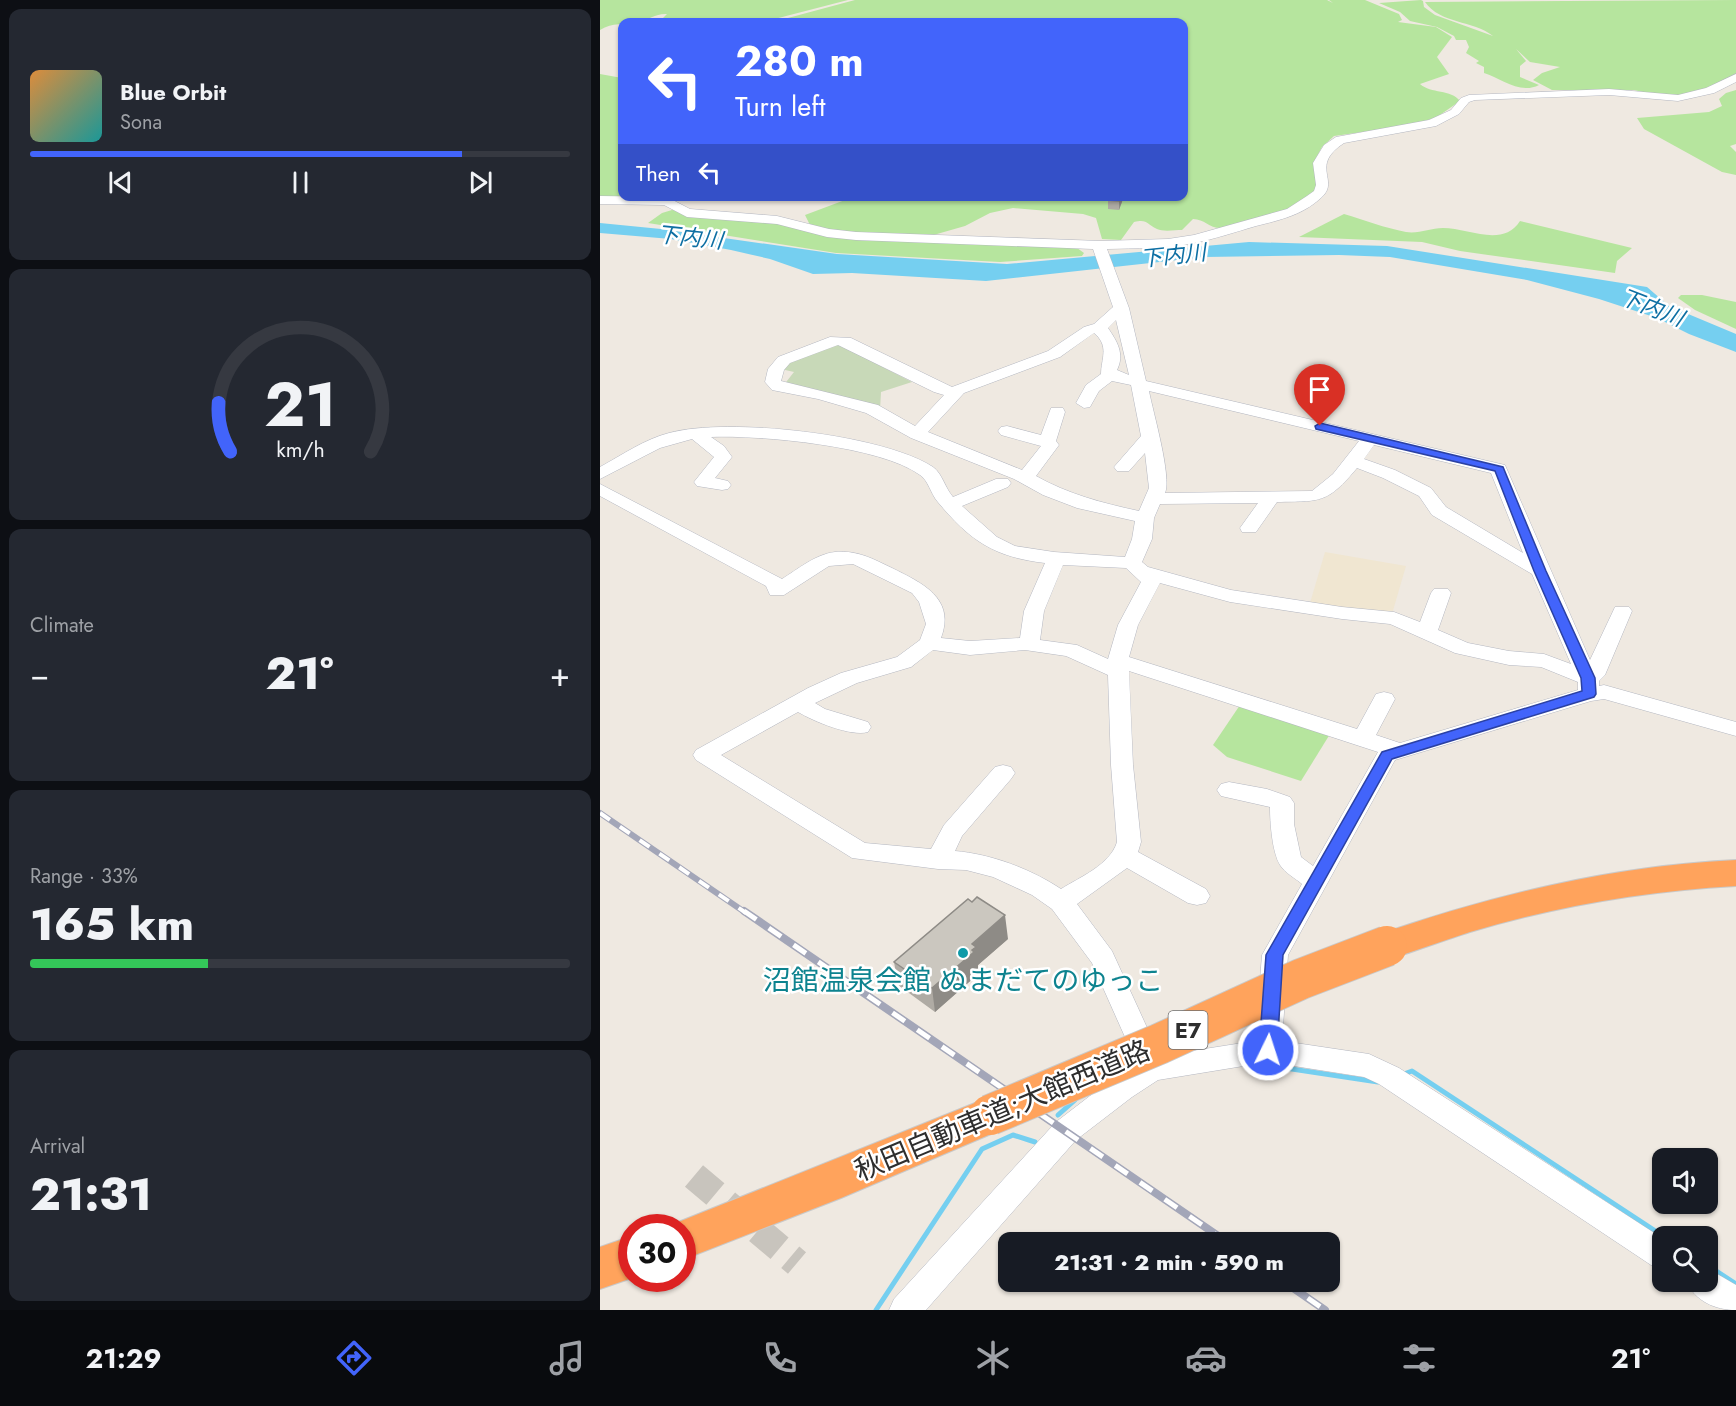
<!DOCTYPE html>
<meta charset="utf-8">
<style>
body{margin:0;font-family:Jost,"Noto Sans JP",sans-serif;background:#242831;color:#f1f3f6;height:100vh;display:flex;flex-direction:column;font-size:22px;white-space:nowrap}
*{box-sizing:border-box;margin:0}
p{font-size:20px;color:#9ea1a6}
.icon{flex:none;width:33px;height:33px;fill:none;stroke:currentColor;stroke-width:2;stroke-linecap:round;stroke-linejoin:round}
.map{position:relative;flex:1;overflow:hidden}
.sheet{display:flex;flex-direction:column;gap:9px;padding:9px;background:#0d0f14;width:600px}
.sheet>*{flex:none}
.guide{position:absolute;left:18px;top:18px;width:570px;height:183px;border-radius:12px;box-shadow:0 2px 4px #0004;background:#4264fb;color:#fff;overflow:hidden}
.buttons{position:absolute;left:1052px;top:1148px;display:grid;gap:12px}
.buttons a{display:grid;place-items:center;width:66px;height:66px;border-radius:12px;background:#171b24;box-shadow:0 2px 4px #0004;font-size:30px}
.speed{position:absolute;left:18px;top:1214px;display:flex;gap:12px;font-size:30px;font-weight:700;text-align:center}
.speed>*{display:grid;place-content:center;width:78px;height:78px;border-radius:50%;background:#171b24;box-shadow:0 2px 4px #0004;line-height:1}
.speed .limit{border:9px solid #d22;background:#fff;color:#111}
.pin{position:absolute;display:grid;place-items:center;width:51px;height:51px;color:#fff;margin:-62px -26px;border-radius:50% 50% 50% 0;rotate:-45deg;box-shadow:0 0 6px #0007}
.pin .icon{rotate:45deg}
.me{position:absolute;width:66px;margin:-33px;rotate:4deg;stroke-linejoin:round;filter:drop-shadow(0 0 4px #0008)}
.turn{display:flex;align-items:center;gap:21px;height:126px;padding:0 18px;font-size:27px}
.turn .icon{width:78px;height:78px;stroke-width:2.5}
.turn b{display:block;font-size:42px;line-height:51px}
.then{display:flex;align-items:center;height:57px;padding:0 18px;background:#0003;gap:12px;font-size:22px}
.big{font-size:45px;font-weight:800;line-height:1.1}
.sheet .widget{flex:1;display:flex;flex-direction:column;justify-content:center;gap:9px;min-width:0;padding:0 21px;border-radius:12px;background:#242831}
.sheet .dial{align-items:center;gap:0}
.dial svg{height:156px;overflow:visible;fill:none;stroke:#363941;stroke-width:7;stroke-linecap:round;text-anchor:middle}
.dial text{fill:#f1f3f6;stroke:none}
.song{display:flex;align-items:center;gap:18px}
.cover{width:72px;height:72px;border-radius:9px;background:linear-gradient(135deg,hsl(30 70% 55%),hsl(180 70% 35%))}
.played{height:6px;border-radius:3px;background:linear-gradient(90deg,#4264fb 80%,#363941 80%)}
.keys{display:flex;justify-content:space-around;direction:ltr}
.heat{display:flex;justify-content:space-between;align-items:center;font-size:33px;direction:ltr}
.charge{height:9px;border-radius:4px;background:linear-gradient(90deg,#34c759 33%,#363941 0)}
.trip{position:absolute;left:398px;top:1232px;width:342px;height:60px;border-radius:12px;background:#171b24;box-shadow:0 2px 4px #0004;font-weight:800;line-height:60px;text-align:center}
.dock{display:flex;height:96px;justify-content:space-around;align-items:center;background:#090b0e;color:#9ea1a6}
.dock .icon{width:42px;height:42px}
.dock .active{color:#4264fb}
.dock b{font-size:27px;color:#f1f3f6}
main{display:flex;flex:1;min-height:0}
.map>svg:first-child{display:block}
</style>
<main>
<section class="sheet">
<div class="widget">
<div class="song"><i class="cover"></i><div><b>Blue Orbit</b><p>Sona</p></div></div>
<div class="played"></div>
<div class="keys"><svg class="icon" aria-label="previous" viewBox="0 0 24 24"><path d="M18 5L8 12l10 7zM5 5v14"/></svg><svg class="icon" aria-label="pause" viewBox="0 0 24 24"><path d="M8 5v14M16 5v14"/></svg><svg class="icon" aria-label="next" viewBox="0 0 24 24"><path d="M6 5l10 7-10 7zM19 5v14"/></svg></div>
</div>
<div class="widget dial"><svg viewBox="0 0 100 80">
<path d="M14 69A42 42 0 1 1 86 69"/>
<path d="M14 69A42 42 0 0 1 8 44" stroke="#4264fb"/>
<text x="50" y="56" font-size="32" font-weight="700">21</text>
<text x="50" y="72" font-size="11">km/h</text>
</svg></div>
<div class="widget"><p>Climate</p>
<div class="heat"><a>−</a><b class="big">21°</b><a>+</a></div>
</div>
<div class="widget"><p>Range · 33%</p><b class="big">165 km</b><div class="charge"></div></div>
<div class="widget"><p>Arrival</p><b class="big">21:31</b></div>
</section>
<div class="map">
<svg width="1136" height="1310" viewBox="0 0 1136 1310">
<rect width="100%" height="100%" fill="#efe9e1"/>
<path fill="#f0e6d1" d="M725,552L806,566L792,614L710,603Z"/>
<g fill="#b6e59e">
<path d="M0,0H248L163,22H59L67,14C57,13 48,20 38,22C24,25 13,22 0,30Z"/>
<path d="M255,0H727L733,3L729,0H765L799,14L802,20L798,22L836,27L852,37L837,57L849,74L820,84C831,94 851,89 860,101L837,117L813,125L734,136L722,147L714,162L717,182L713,195L696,207L623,228C609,229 605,219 593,219L582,230C575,230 563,232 557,229C546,224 548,219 534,222L521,240L502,239L496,218L483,214L413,208L390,213L365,226L330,236L229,231L210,225L205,215L253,197L584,196V22H173Z"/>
<path d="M821,0L823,1L824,7L835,15L893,36C873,20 840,24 825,2L1136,0V74L1096,94L1077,96L1056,95L1034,90H952L933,80L942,73L960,67L930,62L916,49L926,61L920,66V77L939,85C920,95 901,78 884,73V67L876,63L879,61L866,53L869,47L866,40H856L854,36L837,27L810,21L800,12L779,3Z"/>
<path d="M0,74L22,78V196L159,197L149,199L0,198Z"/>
<path d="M1136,90V144L1130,146L1136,152V175L1122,172L1044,129L1037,118L1109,112L1122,106L1119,99L1126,93Z"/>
<path d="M72,210L175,222L225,234L473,245L484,253L482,256L400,262L236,253L48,223L62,213Z"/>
<path d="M744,214C764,220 785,228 806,232C819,234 830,228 843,228C868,228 903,248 920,221L1032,248L1017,261L1015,273L860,251L822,242L699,237Z"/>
<path d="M1081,295H1102L1136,302V329L1095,310L1078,298Z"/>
<path d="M640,705L730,734L701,781L627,757L613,745Z"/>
</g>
<path fill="#c8d9b8" d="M234,342L312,382L281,392L280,410L183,386L194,372L181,369L189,360Z"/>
<path fill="#75cff0" d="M0,223L61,229L237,254L407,264L649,242L787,246L1047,287L1069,306L1136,334V352L1089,334L1057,318L999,299L927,280L790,257L739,255L605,257L386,281L252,273L213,274L170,259L131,250L71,239L0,233Z"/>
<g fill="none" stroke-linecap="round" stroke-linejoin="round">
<g stroke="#75cff0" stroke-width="5">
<path d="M652,1063L778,1082"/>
<path d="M804,1074L812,1071L1063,1236"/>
<path d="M458,1115L475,1100"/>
<path d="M1107,1265L1136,1284"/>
<path d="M276,1310L382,1149L413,1135L435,1142"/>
</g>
<path stroke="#c8c4bd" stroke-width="28" stroke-dasharray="28 14" stroke-linecap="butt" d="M94,1176L197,1263"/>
<g stroke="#b4b7c1" stroke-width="1">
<g id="minor">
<path d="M1136,74V82L1114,93L1078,101L1009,95L875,100L869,102L859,114L836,126L744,143C709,166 740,180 722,197C703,215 680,220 656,226C635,232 615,239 594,243C565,249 536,248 507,249L529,308L546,381L905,465L990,660L1015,607H1029L1032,611L1005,675L999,681V686L1004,685L1136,722V736L1004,699L991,701L795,760L688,955L682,1041L769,1054L799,1068L1062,1238V1270L1051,1265L779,1084L764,1077L668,1062L558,1080L532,1097L476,1140L326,1310H289L294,1299L456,1122L512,1079L537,1064L492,963L452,909L432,895L393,877L366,870L338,869L252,858L96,760L93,755L96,750L208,688L241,673L297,657L320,640L326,624L319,602L312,593L253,564L229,566L184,595H170L166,586L0,496V484L182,579C198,569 216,554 235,552C258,550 273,559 292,568C322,583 356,598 341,638L370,641L420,638L424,611L445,563C394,557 370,541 337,501C331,494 328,480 320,475C281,446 160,435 111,437L124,446L132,457L115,478L128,481L131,485L128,489L122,490L97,486L94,482L114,457L92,439L60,448L0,479V467C22,455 45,439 69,433C127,417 282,434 333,467C342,473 345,488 353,497L396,479H408L411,483L408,487L362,506L397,537L415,546L454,552L525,557L532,539L535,521L477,508L443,495L414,479L311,438L266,413L218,399L172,390L165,382L168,369L178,357L230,337L251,338L352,387L448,351L484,327L494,324L513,307L493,249L256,240L227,237L177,224L87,217L64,205L0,204V196L67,197L90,209L177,216L229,229L256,232L501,241L568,239L594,235L687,209L707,196L714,191L716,185L713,163L724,145L736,137L829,120L851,110L861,98L869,95L1009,89L1078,95L1106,88ZM516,320L529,375L517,370C525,354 517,341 508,328ZM494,333C510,346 501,359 501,374L486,385L476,403L484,408L490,407L499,391L512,381L531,385L541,436L514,467L517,471H529L545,453L549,488L539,511C502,503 468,494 436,476L459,445L456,441L465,412L463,408H451L441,435L407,426L401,427L398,431L401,435L441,446L422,470L328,432L364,393L460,357ZM238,345L334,392L344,395L315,426L278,405L181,381L184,370L190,363ZM549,391L759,441L733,474L712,491L565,493C572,477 553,412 549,391ZM774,445L891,473L923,553L846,507L831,488L795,470L764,459ZM757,468L783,478L819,496L832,515L932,574L971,664L944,654L909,651L868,643L838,630L851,593L848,589H834L831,593L820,622L794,612L742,607L631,590L548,567L542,562L552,539L554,518L560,504L658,503L640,528L642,532H656L677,502C721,501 727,504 757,468ZM463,565L526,568L541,582L518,625L508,659L477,645L440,640L444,611ZM560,583L630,602L742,619L790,624L855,653L909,665L941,667L978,682V690L800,743L776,735L795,699L792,694L784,692L776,694L757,729L529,657L538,625ZM333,650L370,655L425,650L466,656L508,675L511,765L517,842C510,865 480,877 461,889C431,869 391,854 355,851L362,836L411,779L415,773L411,767L403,765L395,767L344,825L331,849L265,843L121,755L198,712C213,721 251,737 268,732L271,727L268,722L225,709L215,703L257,683L311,667ZM529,671L778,752L713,866L701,857L694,824V803L690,797L667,789L629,782L621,784L617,790L621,796L670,807C670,822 672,852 680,865C685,873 695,878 702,884L662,955L655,1041L560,1056L512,951L477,904L527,868L588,903L597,905L606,903L610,896L606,889L538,852L541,842L533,765Z"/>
<path d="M1107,1268L1136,1285V1310C1115,1310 1095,1301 1086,1281H1107Z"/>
</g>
</g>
<g stroke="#c9c9c9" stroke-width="2">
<g id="highway">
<path d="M1136,860V886C1045,891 957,906 870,932C842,941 815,951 787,960L774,956L768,946L774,936C892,895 1011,866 1136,860Z"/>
<path d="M390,1097L405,1102L411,1115L405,1128L241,1198L82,1260V1227H66Z"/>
<path d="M32,1236V1278L0,1289V1247Z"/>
</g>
</g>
<use href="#minor" fill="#fff" fill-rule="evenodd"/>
<use href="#highway" fill="#ffa35c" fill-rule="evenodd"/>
<g stroke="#a3a6b8" stroke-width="6">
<path id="rail-far1" d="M0,813L146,913"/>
</g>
<g stroke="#a3a6b8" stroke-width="8">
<g id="rail">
<path d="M144,911L627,1242"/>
<path d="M683,1281L725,1310"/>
</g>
</g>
<use href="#rail-far1" stroke="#fff" stroke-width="4" stroke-dasharray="12" stroke-linecap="butt"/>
<use href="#rail" stroke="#fff" stroke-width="5" stroke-dasharray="15" stroke-linecap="butt"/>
<g stroke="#c9c9c9" stroke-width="42" stroke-linecap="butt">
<path id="highway-bridge" d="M390,1115L559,1044L701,979L787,946"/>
</g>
<use href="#highway-bridge" stroke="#ffa35c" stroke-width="40"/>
</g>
<g fill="#afaba4">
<path d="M523,199L519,210L508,209V200Z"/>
<path d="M408,939L378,965V971L376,972L377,975L335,1012L298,985L294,962Z"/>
</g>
<g fill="#8e8b86">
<path d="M521,196H523V199L519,210V201Z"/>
<path d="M405,915L408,939L378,965V971L376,972L377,975L335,1012L332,988L372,944Z"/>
</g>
<g fill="#cbc7bf" stroke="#8e8b86" stroke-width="1.5">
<path d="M509,196H521L519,201L508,200Z"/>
<path d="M377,897L405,915L372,944L376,947L372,950L374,952L332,988L294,962L368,899L372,902Z"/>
</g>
<path fill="#4264fb" stroke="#2b41a3" stroke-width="1.5" d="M720,423L903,467L946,571L995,678L996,694L994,697L792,759L683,955L677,1050L674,1055L668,1057L661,1055L659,1050L666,955L782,752L982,691L981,678L934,571L895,471L716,429L715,426Z"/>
<circle fill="#0f9aa8" stroke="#fff" stroke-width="2" cx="363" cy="953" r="6"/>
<g text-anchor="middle" stroke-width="5" stroke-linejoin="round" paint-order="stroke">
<g font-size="22" font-style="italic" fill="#0d6fa3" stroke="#fff">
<text transform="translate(90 237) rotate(6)" y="8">下内川</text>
<text transform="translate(573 255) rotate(-6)" y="8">下内川</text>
<text transform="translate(1052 307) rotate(21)" y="8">下内川</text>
</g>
<rect fill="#fff" stroke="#6d6d6d" stroke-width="1.5" x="568.5" y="1011" width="39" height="38" rx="4.5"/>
<g font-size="22" font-weight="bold" fill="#2e2e2e">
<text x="588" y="1038">E7</text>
</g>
<g font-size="28" fill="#0d838f" stroke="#fff">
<text x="363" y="990">沼館温泉会館 ぬまだてのゆっこ</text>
</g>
<g font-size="28" fill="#2e2e2e" stroke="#fff">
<text transform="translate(402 1110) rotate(-23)" y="10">秋田自動車道;大館西道路</text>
</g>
</g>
</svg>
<div class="buttons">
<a><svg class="icon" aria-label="sound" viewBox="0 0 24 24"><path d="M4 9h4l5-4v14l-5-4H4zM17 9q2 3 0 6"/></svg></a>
<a><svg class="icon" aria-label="search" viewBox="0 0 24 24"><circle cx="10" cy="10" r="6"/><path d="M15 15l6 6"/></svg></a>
</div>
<div class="speed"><div class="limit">30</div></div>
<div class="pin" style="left:720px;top:426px;background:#d93025"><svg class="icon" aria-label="arrive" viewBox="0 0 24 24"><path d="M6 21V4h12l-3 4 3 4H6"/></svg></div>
<svg class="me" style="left:668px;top:1050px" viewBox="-20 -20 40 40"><circle r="17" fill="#4264fb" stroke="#fff" stroke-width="3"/><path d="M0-11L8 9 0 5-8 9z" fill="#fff"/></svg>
<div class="trip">21:31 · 2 min · 590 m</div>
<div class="guide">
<div class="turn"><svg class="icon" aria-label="left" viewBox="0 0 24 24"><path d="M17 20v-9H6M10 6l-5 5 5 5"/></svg><div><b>280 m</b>Turn left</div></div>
<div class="then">Then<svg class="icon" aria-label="left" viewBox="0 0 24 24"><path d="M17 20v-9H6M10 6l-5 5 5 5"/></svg></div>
</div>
</div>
</main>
<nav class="dock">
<b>21:29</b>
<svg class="icon active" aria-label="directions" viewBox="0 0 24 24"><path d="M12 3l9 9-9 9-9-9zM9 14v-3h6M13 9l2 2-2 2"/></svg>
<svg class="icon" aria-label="music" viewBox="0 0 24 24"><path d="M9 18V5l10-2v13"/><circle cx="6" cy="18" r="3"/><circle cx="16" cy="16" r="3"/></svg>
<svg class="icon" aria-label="phone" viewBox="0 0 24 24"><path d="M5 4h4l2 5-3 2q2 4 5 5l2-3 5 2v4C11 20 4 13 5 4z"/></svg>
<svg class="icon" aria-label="climate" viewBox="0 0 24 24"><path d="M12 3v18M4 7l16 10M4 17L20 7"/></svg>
<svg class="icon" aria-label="car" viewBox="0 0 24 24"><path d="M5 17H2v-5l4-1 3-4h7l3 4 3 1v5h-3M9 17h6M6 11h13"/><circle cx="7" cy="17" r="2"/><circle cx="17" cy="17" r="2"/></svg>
<svg class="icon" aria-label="filters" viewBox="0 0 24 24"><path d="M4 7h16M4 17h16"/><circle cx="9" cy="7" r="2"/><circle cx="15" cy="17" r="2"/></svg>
<b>21°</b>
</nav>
